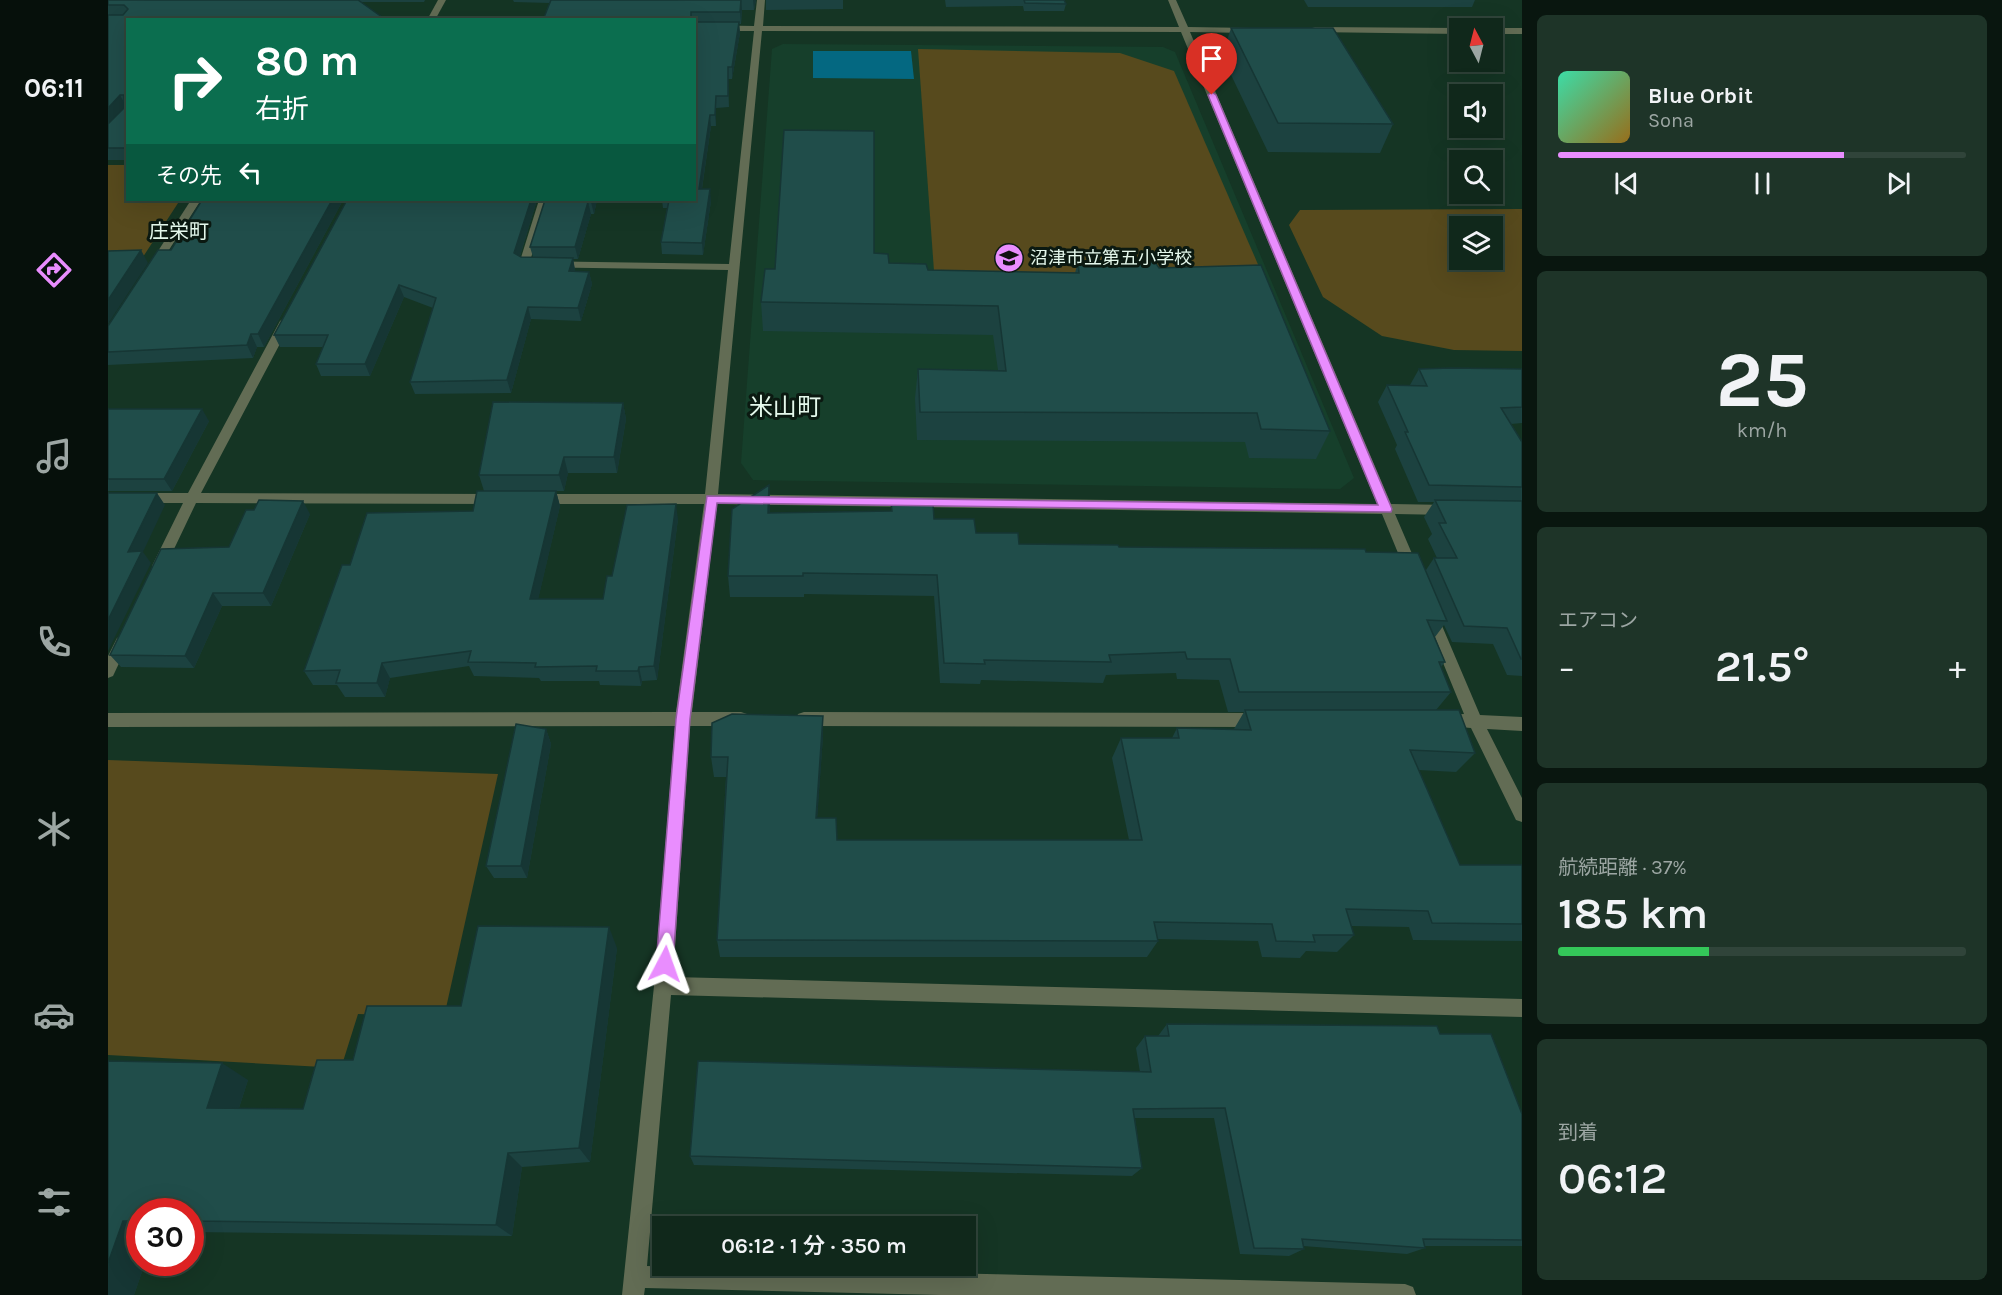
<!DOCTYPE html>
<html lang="ja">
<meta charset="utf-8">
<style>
body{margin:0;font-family:Karla,"Noto Sans JP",sans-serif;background:#1e3428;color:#f1f3f6;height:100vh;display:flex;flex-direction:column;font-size:22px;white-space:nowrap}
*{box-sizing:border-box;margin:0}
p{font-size:20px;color:#9ca6a3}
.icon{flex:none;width:33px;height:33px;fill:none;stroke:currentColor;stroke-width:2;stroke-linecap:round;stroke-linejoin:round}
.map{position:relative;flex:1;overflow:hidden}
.sheet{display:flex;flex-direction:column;gap:15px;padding:15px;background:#09160f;width:480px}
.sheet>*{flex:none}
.top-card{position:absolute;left:18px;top:18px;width:570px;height:183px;border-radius:0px;box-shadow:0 6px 24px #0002,0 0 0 2px #30443a;background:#0b6e4f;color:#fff;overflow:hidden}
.needle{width:39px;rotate:353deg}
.fabs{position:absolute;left:1341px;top:18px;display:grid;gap:12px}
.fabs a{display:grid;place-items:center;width:54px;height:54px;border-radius:0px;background:#10281b;box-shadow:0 6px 24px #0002,0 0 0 2px #30443a;font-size:30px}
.speed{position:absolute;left:18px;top:1198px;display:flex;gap:12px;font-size:30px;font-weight:700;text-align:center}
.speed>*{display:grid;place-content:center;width:78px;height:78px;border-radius:50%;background:#10281b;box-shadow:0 6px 24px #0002,0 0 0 2px #30443a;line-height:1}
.speed .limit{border:9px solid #d22;background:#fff;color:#111}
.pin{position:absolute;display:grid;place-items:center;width:51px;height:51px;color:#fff;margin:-62px -26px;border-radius:50% 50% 50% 0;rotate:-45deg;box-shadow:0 0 6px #0007}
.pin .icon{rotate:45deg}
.me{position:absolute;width:66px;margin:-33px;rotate:4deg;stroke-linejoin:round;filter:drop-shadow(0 0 4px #0008)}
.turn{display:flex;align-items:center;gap:21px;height:126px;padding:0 30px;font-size:27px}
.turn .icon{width:78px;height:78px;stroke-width:2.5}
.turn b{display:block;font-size:42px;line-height:51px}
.then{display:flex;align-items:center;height:57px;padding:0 30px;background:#0003;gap:12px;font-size:22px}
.big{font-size:45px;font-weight:600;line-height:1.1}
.sheet .card{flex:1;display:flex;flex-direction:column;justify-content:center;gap:9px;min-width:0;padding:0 21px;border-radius:9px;background:#1e3428}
.sheet .dial{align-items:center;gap:0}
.dial b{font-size:78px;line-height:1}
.song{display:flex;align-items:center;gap:18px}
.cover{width:72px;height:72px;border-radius:9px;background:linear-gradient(135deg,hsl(160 70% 55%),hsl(40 70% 35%))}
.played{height:6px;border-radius:3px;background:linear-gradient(90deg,#e98dfe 70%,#30443a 70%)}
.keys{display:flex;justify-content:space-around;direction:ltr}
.heat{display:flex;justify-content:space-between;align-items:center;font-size:33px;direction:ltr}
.charge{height:9px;border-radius:4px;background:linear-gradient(90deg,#34c759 37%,#30443a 0)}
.trip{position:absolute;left:544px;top:1216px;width:324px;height:60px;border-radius:0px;background:#10281b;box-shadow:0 6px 24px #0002,0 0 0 2px #30443a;font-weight:600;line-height:60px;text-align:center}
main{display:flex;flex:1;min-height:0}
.dock{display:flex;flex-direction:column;width:108px;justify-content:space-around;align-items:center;background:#06100b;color:#9ca6a3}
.dock .icon{width:42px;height:42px}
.dock .selected{color:#e98dfe}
.dock b{font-size:27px;color:#f1f3f6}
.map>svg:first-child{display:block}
</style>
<main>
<nav class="dock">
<b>06:11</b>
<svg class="icon selected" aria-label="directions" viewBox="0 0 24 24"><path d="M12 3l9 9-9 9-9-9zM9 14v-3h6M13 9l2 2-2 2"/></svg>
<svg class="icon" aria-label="music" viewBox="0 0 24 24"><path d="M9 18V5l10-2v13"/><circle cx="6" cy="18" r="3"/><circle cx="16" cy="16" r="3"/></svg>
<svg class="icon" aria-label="phone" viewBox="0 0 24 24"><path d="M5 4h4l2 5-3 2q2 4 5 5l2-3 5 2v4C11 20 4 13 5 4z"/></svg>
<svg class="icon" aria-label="climate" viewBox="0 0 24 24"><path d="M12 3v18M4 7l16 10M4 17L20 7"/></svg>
<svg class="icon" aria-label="car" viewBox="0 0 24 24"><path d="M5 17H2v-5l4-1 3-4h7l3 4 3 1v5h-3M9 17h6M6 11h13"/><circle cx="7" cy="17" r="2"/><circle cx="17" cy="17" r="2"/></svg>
<svg class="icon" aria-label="filters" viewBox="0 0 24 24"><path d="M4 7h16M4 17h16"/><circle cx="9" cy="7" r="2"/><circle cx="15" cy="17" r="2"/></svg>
</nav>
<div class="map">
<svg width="1414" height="1295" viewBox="0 0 1414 1295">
<rect width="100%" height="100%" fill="#153524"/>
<path fill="#163f2b" d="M675,44L1055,47L1067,52L1246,478L1232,489L645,480L633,463L664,49Z"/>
<g fill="#574a1d" fill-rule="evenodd">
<path d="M810,49L1012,53L1066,71L1152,269L1134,279L826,271Z"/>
<path d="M0,165H19L20,200H72L33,260H0Z"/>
<path d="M1414,209V351L1346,350L1274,336L1215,297L1181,225L1192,210ZM1352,226H1384V260H1352Z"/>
<path d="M0,760L390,774L336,1017L250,1014L233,1068L0,1055Z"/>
</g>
<path fill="#046881" d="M705,51H803L806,79L705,78Z"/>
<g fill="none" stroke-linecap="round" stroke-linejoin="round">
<g fill="#626c54" fill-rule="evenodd">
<path d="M330,0H338L327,20H319Z"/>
<path d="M649,0H657L655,26L1071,27L1060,0H1068L1080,27L1144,28V32L1141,33L1082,32L1283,504L1341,505L1348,510L1341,515L1287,514L1311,570L1304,575L1297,570L1274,514L609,504L584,712H633L639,714L641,719L639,724L633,726H582L565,977L1414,999V1017L563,995L539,1266L1297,1284L1305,1287L1308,1295H832L537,1288L536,1295H514L546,986L567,726L0,727V713L568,712L596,504H432L425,499L432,494H597L620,270L416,267L411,264L431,200H441L422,261L621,264L646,31H586V25L646,26ZM654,31L1073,32L1269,504L610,494Z"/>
<path d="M1207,27L1352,28V34L1204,32V28Z"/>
<rect x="1384" y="28" width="30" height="6"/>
<path d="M83,200H93L50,267H42L41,265Z"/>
<path d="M178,317L184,321L93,493L387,494L394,499L387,504L88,503L56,570H46L44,566L75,503H0V493H80L172,321Z"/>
<path d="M1322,608L1327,610L1329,614L1372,715L1414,717V731L1379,729L1414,798V822L1408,820L1363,728L1329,725L1327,720L1329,715L1356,714L1315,614L1317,610Z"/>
<path d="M14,636L19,638L21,642L5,676L0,678V656L9,638Z"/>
<path d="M696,712L1152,713L1158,715L1160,720L1158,725L1152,727L696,726L690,724L688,719L690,714Z"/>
</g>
</g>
<g fill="#1c4240">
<path d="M0,0H317L316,2H252L20,20V160H0Z"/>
<path d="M405,0H648L646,10H634L633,24H631L632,33L624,79H620L621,107L608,108V126H603L594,189L603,201L595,255L554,254L553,242L559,208H555L554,200H586V20H435L442,3L406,2Z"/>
<path d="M658,0H735V9L658,10Z"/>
<path d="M837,0H956L958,4L956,11H916L915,6L838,7Z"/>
<path d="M1196,0H1367L1364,7H1200Z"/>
<path d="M1123,28L1285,124L1272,153L1160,152L1114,56Z"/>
<path d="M94,200H235L156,347H149L145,358L0,365V326L63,250Z"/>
<path d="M239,200H429L412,256L413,257H425L422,247L437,200H489L486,214H483L470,259H465L467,271L481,272L484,284L473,321L423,319L403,393L307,394L302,382L325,308L296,297L262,376H213L208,364L215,347H172L166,335Z"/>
<path d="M766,253L781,263L820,270L967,273L970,262H1007L1008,258L1051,268L1222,431L1208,459L1141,458L1137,442L809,440L807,398L810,369L890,370L885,335L655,331L653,302L667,269Z"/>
<path d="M1311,369H1414V423L1403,424L1414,442V676L1399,675L1385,644L1344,642L1336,625L1327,637L1337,662L1333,667L1343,692L1328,710L1367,753L1348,772L1311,770L1352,865H1414V941L1305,940L1301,927L1243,926L1246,935L1229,952L1198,951L1192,958L1154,957L1150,941L1050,939V941L1039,957H612L609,940L618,777H606L603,757L715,736L709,818L729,840H1021L1004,758L1013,738H1064L1069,728L1126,729L1136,712H1120L1111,680L1069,679L1068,673L998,675L995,683L873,680L872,684L832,683L826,596L696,594V597H622L620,576L661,485L662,513L783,511V503L826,519L868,533L911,544L1011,547L1258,552L1318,570L1326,558H1329L1320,539L1324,534L1316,517L1326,502H1310L1287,449L1289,445L1270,402L1279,385H1302Z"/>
<path d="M515,403L518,419L509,473H460L456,491H448L452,506L430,599H495L504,576L570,519L549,680L534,681L533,686L492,685L491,681H433L431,678L366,676L361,666L282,678L277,697H237L229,685H205L196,671L242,565L365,511L376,491L371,475Z"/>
<path d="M0,409L101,421L64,491H0Z"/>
<path d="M202,514L163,606H114L86,668L13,667L2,655L121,547Z"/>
<path d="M438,729L443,744L419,878H386L378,866Z"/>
<path d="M509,948L482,1162L414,1167L404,1236L82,1232V1212H32V1263H37L26,1295H0V1061L140,1080L131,1108L195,1109L245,1060L353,1006Z"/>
<path d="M1059,1024L1332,1034L1414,1114V1246H1317V1248L1299,1254L1195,1246L1196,1249L1181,1256L1132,1254L1106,1118H1027L1034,1168L1024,1176L586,1165L582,1156L1032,1072L1028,1048L1037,1036H1050Z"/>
</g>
<g fill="#163634">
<path d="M633,0L634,10L633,24L632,12Z"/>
<path d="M645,0H648L646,10Z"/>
<path d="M631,22L632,33L624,79V67Z"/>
<path d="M12,95L18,106L0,126V108Z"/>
<path d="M608,96V126L607,115Z"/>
<path d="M602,115L603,126L592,201L591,189Z"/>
<path d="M602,189L603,201L595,255L594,243Z"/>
<path d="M224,200H235L156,347L150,334Z"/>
<path d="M423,200H429L409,265L406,253Z"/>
<path d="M484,200H489L486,214L483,202Z"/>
<path d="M480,202L483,214L470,259L467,247Z"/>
<path d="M33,250L40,263L0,324V300Z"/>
<path d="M465,258L467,270L463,284L461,271Z"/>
<path d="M481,272L484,284L473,321L470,308Z"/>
<path d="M291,285L296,297L262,376L257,364Z"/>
<path d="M420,307L423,319L403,393L399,380Z"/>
<path d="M143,334L149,347L145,358L139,345Z"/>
<path d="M515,403L518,419L509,473L506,457Z"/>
<path d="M94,409L101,421L64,491L56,479Z"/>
<path d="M456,457L460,473L456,491L451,475Z"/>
<path d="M661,485L662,507V535L660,513Z"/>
<path d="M448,491L452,506L427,613L422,599Z"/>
<path d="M49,493L57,505L35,552L43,563L0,651V620L20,552Z"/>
<path d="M195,501L202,514L163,606L155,593Z"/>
<path d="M568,504L570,519L549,680L546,666Z"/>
<path d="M105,593L114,606L86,668L77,656Z"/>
<path d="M274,663L282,678L277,697L269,683Z"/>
<path d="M531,667L534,681L533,686L530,671Z"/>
<path d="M715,716V736L708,836V818Z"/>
<path d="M438,729L443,744L419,878L413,866Z"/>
<path d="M501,927L509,948L482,1162L471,1148Z"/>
<path d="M114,1063L140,1080L126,1123L99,1108Z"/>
<path d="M400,1153L414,1167L404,1236L388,1225Z"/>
<path d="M15,1221L32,1226V1263H37L26,1295H0V1263Z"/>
</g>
<g fill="#204d4a" stroke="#163634" stroke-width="1.5">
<path d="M0,0H250L278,20H20V148H0V124L16,108V95H12L0,108V15H15L20,9L16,5H0Z"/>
<path d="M443,0H633L632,12H583V20H435Z"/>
<path d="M916,0H956L958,4L917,3Z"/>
<path d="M586,22H631L624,67H620V96H608L607,115H602L591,189H602L594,243L553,242L561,200H586Z"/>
<path d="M1123,28H1225L1285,124L1170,123Z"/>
<path d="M676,130L766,131V253L780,254L781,263L818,264L820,270L971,273L970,262H1009L1008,258L1047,262L1051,268L1153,265L1222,431L1153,429L1149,413L812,412L810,369L898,371L890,306L653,302L657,269H667Z"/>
<path d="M94,200H224L150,334H143L139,345L0,352V326L50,250H63Z"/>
<path d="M239,200H423L406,253L413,257L465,258L461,271L481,272L470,308L420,307L399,380L302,382L328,298L291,285L257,364H208L220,335H166Z"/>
<path d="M437,200H484L483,202H480L467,247H422Z"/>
<path d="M33,250L0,300V251Z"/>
<path d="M1343,368L1414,369V407L1393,408L1414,442V487L1321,485L1297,432H1300L1279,385L1319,386L1311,369Z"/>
<path d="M385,402L515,403L506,457H456L451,475H371Z"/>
<path d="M0,409H94L56,479H0Z"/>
<path d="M661,485L660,513L784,511L783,503L825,504L826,519H866L868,533H910L911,544L1010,545L1011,547L1257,549L1258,552L1310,553L1339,621L1319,620L1337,662H1331L1343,692H1131L1122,659H1079L1077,652L1001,655L1003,662L876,660L877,664L836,663L829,575L695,573V576H620L624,509Z"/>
<path d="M369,491H448L422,599H495L499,576H504L519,505L568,504L546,666L531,667L530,671H488L489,666L427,667L428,663L360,662L363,651L274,663L269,683H228L232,670L196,671L234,565H242L259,513L365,511Z"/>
<path d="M0,493H49L20,552L34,551L0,620Z"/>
<path d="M151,500L195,501L155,593H105L77,656L2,655L53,549L121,547L138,510H146Z"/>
<path d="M1327,500L1414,501V659H1413L1399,628L1356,626L1326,558H1349L1331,523H1338Z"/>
<path d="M1137,710H1351L1367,753L1302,750L1352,865H1414V924L1324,923L1320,911L1238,909L1246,935H1205L1207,942L1168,941L1164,924L1046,922L1050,941L609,940L620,757H603L604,723L624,714L715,716L708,818H728L729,840H1034L1013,738H1071L1069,728L1143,730Z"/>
<path d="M408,724L438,729L413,866H378Z"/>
<path d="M370,926L501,927L471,1148L400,1153L388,1225L82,1221V1212H32V1221H15L0,1263V1061L114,1063L99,1108L195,1109L209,1060H245L259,1006H353Z"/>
<path d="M1059,1024L1329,1026L1332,1034H1383L1414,1114V1240L1315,1239L1317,1248L1194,1239L1196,1249L1146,1248L1117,1108L1025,1109L1034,1168L582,1156L590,1061L1043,1072L1037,1036H1061Z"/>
</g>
<path fill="#e98dfe" stroke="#975ca5" stroke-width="1.5" d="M1104,92L1108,95L1284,509L1283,512L609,503L582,719L565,964L563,970L557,972L551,970L548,964L568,719L599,496L1270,505L1100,95Z"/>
<defs>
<g id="school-disc" transform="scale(1.5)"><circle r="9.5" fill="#e98dfe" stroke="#0b1911"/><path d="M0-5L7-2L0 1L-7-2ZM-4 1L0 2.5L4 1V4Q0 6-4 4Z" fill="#111"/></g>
</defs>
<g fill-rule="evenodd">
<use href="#school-disc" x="901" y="258"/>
</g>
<g text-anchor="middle" stroke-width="6" stroke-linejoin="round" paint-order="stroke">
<g font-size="18" fill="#e5f8ec" stroke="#0b1911" text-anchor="start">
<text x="922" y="264">沼津市立第五小学校</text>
</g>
<g font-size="20" fill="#e5f8ec" stroke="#0b1911">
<text x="71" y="238">庄栄町</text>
</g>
<g font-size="24" fill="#e5f8ec" stroke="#0b1911">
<text x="677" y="415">米山町</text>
</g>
</g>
</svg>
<div class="fabs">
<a><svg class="needle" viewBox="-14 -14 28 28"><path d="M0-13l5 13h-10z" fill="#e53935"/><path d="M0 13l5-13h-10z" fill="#9ca6a3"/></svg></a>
<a><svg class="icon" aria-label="sound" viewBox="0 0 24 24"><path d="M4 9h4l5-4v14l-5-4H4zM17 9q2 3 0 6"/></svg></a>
<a><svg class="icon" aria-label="search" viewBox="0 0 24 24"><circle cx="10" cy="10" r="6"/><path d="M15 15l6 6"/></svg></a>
<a><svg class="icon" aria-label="layers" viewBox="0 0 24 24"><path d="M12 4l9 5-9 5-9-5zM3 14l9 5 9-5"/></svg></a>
</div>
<div class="speed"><div class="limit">30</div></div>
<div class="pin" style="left:1104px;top:95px;background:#d93025"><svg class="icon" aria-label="arrive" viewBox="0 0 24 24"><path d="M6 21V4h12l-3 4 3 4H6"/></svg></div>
<svg class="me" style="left:557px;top:964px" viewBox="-20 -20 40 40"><path d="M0-17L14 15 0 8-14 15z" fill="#e98dfe" stroke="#fff" stroke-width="4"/></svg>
<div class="trip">06:12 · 1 分 · 350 m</div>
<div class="top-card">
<div class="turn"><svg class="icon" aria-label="right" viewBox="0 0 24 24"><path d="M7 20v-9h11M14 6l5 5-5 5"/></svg><div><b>80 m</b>右折</div></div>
<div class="then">その先<svg class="icon" aria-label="left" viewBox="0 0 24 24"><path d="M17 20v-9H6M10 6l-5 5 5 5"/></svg></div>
</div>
</div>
<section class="sheet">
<div class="card">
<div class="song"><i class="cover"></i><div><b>Blue Orbit</b><p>Sona</p></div></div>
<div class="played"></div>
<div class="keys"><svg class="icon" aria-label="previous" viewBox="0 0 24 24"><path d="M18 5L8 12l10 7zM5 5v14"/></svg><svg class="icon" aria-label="pause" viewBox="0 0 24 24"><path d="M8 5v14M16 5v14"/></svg><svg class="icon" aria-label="next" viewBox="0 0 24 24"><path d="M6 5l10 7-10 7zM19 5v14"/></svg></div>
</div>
<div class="card dial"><b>25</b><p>km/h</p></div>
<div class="card"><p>エアコン</p>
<div class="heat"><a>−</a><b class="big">21.5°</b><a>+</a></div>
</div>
<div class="card"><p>航続距離 · 37%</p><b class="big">185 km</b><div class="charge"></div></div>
<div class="card"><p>到着</p><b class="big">06:12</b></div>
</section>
</main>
